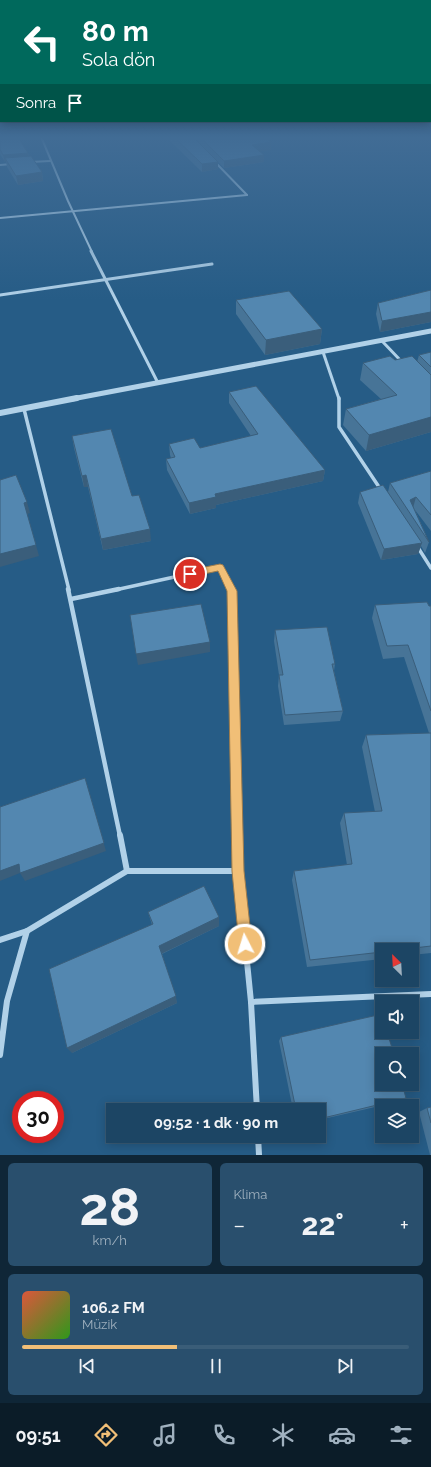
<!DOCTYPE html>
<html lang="tr">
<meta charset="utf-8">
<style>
body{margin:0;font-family:Raleway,sans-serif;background:#294f6d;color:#f1f3f6;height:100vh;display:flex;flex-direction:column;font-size:15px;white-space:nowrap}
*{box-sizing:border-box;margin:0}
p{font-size:13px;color:#a0b1bf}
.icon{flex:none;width:22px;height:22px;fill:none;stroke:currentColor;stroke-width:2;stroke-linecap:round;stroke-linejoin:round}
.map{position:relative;height:1155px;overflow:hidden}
.details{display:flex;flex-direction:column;gap:8px;padding:8px;background:#0f2637;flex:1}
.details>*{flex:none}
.banner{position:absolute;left:0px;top:0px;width:431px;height:122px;box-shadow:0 2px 10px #0003,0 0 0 1px #3a5d78;background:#00695c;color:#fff;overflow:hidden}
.needle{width:26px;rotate:336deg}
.buttons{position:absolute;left:375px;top:943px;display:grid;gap:8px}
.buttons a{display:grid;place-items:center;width:44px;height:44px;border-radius:0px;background:#1c4564;box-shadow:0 2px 10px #0003,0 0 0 1px #3a5d78;font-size:20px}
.speed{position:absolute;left:12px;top:1091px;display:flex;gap:8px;font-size:20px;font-weight:700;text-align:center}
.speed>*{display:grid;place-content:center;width:52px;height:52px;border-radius:50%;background:#1c4564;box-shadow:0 2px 10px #0003,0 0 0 1px #3a5d78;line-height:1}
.speed .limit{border:6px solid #d22;background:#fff;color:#111}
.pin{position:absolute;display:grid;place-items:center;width:34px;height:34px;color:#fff;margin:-17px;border:2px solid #fff;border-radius:50%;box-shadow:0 1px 4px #0007}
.me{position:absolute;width:44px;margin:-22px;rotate:355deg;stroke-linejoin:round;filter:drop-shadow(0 0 3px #0008)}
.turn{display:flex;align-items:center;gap:14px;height:84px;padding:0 16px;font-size:18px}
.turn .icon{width:52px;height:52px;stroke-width:2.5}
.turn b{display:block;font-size:28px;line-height:34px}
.then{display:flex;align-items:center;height:38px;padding:0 16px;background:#0003;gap:8px;font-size:15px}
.big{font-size:30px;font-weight:700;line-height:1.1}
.details .card{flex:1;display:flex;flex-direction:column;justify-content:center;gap:6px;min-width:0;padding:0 14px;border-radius:6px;background:#294f6d}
.details .dial{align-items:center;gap:0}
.dial b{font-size:52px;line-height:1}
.song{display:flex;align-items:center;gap:12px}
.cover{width:48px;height:48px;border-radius:6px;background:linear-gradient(135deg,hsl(10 70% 55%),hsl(110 70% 35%))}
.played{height:4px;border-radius:2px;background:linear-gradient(90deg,#f1bf77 40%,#3a5d78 40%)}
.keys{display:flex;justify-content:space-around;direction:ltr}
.heat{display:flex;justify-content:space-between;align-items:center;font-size:22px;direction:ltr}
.details .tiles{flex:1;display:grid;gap:8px;grid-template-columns:1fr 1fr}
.card:last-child{grid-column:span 2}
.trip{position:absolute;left:106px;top:1103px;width:220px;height:40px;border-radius:0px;background:#1c4564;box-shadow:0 2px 10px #0003,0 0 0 1px #3a5d78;font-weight:700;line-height:40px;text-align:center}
.tab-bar{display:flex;height:64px;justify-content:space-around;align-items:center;background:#0b1c28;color:#a0b1bf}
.tab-bar .icon{width:28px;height:28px}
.tab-bar .on{color:#f1bf77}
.tab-bar b{font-size:18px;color:#f1f3f6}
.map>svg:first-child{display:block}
</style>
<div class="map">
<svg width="431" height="1155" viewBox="0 0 431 1155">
<rect width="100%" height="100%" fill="#265c86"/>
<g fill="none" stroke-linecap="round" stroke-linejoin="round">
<g stroke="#b1d1e8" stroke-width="2">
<path d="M42,139L68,201L92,252"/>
<path d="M30,162L50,161"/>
<path d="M215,162L247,195"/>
<path d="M0,165L12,164"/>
<path d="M0,218L247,195"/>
</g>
<g stroke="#b1d1e8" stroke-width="3">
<path d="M91,251L158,383"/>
<path d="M0,295L212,264"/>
<path d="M382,341L402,362"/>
<path d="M323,352L339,399"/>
</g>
<g stroke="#b1d1e8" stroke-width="3.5">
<path d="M339,398V427L381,490"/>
<path d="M24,409L69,590"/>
<path d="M417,546L431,568"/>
<path d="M115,590L220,567L231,590"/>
</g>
<g stroke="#b1d1e8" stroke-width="4.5">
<path d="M68,589L120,836"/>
<path d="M231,589L237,836"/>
<path d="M71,599L119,589"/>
</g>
<g stroke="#b1d1e8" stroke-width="6">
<path d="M120,835L127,871"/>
<path d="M237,835L238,871"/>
<path d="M0,940L27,931"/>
<path d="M251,1002L257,1110"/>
<path d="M0,1055L7,1001L27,931L127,871H238L251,1002L431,994"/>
<path d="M258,1136L259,1155"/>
</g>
<path stroke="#b1d1e8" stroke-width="5" d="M72,399L431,331"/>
<path stroke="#b1d1e8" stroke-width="6" d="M0,413L77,398"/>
</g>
<g fill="#477497">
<path d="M0,139H23H19L28,153L29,156L42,172L43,181L18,185L7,167L6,162H5L0,154Z"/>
<path d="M168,139H270L271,142V150L260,151L264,162L224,168L218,162V169L202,172Z"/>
<path d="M431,290V322L380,332L376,314L378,303Z"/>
<path d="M236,300L322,329L320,344L265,355L236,314Z"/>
<path d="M431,352V432L366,451L343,425L346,409L381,399L360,380L363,363L395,360L417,362L419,355Z"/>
<path d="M229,392L325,470L323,481L216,505V508L190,514L167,470L166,459L171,458L170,455L169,444L200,448L251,436L229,403Z"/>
<path d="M72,436L132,496L151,541L103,550L88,487H84L74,448Z"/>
<path d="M431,471V531L415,510L429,542L425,553L421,546L418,554L381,560L358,503L360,492H388L390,483Z"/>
<path d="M375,605L431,606V953L412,955V950H382V959L307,967L292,880L294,871L347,865L340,823L344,813L375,812L362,747L366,735L429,733L404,657L383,659L372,618Z"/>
<path d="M275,630L335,664L334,671L343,711L340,721L284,725L278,686L279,675L274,641Z"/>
<path d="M148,912L219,917V926L162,954L177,1003L72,1053L152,925Z"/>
<path d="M281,1037L406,1098L401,1101L319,1120V1110H293L279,1041Z"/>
<path d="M431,1107V1155H430L419,1112L427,1108Z"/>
</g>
<g fill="#3a5e7b">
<path d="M271,139V150L252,153V145Z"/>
<path d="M28,153L30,160L5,158L6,162H5L3,155Z"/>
<path d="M264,155V162L224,168V161Z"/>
<path d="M218,162V169L202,172V164Z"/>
<path d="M42,172L43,181L18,185L16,176Z"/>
<path d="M431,312V322L380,332L382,321Z"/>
<path d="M322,329L320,344L265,355L266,340Z"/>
<path d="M431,417V432L366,451L369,435Z"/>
<path d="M325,470L323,481L216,505V508L190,514L189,503L215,494Z"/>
<path d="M86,475L88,487H84L82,476Z"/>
<path d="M416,497L413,508L410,500Z"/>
<path d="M27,502L30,513L27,514L24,503Z"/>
<path d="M150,529L151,541L103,550L101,539Z"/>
<path d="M422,543L418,554L381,560L384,549Z"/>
<path d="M36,545L39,556L0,567V554Z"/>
<path d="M210,642V652L138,665L136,654Z"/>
<path d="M85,778L106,851L25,881L20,873L0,881V871Z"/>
<path d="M219,917V926L161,954L159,946Z"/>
<path d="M176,996L177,1003L72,1053L67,1048Z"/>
</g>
<g fill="#5387b0" stroke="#3a5e7b">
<path d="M0,139H19L28,153L3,155L0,149Z"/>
<path d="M176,139H195L218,162L202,164Z"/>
<path d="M202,139H271L268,140L271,142L252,145L264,155L224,161Z"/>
<path d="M31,156L42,172L16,176L5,158Z"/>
<path d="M431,290V312L382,321L378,303Z"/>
<path d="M289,291L322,329L266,340L236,300Z"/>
<path d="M431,352V367L419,355Z"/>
<path d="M390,356L395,360L412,356L431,375V417L369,435L346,409L397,395L363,363Z"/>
<path d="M256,386L325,470L215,494L216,497L189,503L166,459L175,457L169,444L194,438L200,448L258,434L229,392Z"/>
<path d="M111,429L132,496L139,495L150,529L101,539L86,475L82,476L72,436Z"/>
<path d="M431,471V515L416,497L410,500L429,542L390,483Z"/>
<path d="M16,475L27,502L24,503L36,545L0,554V480Z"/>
<path d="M383,485L422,543L384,549L360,492Z"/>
<path d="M427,602L429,606H431V711L408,645L387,646L375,605Z"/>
<path d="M201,604L210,642L136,654L130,615Z"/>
<path d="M327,627L335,664H332L343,711L285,715L279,675H283L275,630Z"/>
<path d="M431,733V946L397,950H382V952L310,960L294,871L352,864L344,813L382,811L366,735Z"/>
<path d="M85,778L104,843L20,873L19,864L0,871V807Z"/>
<path d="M204,886L219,917L159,946L176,996L67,1048L49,969L153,924L148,912Z"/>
<path d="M382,1014V1032H387L394,1054H382V1084H402L406,1098L319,1119V1110H296L281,1037Z"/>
<path d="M431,1107V1123L427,1108Z"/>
</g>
<linearGradient id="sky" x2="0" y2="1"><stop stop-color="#15334a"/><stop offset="0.46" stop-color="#416c95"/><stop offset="1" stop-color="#416c95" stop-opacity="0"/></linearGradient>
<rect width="431" height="300" fill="url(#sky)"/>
<path fill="#f1bf77" stroke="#9d7c4d" d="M220,564L223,565L237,591L244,871L252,944L250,948L245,950L240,948L239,944L232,871L227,591L218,571L190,577L186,574L190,570Z"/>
</svg>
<div class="buttons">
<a><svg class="needle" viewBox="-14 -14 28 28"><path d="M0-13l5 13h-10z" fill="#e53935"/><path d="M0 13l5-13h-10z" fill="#a0b1bf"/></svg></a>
<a><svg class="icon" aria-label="sound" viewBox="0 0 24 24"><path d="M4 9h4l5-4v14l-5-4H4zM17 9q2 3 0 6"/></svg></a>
<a><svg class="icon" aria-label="search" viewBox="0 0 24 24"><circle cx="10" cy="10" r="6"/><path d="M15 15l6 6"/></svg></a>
<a><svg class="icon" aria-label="layers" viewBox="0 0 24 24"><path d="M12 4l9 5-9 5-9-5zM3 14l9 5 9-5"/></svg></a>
</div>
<div class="speed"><div class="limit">30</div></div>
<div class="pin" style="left:190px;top:574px;background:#d93025"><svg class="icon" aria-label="arrive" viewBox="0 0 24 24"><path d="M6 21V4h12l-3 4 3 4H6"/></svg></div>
<svg class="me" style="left:245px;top:944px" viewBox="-20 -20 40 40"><circle r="17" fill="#f1bf77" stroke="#fff" stroke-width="3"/><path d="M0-11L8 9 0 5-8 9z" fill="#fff"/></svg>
<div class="trip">09:52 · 1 dk · 90 m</div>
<div class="banner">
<div class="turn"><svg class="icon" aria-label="left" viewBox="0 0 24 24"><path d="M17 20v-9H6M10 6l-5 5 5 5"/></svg><div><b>80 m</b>Sola dön</div></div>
<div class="then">Sonra<svg class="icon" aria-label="arrive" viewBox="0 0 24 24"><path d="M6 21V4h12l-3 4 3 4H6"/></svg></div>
</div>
</div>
<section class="details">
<div class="tiles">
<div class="card dial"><b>28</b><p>km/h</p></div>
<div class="card"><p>Klima</p>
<div class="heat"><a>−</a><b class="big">22°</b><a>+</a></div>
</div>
<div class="card">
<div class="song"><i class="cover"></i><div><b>106.2 FM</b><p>Müzik</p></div></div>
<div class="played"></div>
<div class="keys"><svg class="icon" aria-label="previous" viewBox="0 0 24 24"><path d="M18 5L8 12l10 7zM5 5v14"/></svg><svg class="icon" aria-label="pause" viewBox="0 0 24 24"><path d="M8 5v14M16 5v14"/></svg><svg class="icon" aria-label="next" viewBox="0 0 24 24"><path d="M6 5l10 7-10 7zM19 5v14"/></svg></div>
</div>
</div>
</section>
<nav class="tab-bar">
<b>09:51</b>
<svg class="icon on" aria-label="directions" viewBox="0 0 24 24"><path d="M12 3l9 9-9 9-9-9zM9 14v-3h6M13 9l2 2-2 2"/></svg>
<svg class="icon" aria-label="music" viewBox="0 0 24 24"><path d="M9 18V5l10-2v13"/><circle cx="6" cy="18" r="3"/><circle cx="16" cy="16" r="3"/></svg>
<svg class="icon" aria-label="phone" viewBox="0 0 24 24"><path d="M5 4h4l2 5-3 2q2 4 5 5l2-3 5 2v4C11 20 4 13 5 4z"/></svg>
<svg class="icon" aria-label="climate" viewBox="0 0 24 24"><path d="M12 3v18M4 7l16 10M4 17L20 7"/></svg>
<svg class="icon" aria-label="car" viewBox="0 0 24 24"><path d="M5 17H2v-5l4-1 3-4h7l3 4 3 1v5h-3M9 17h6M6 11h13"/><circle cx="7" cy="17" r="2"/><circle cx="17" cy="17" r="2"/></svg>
<svg class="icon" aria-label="filters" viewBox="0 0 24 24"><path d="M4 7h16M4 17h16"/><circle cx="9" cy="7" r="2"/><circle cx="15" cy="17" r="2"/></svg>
</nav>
